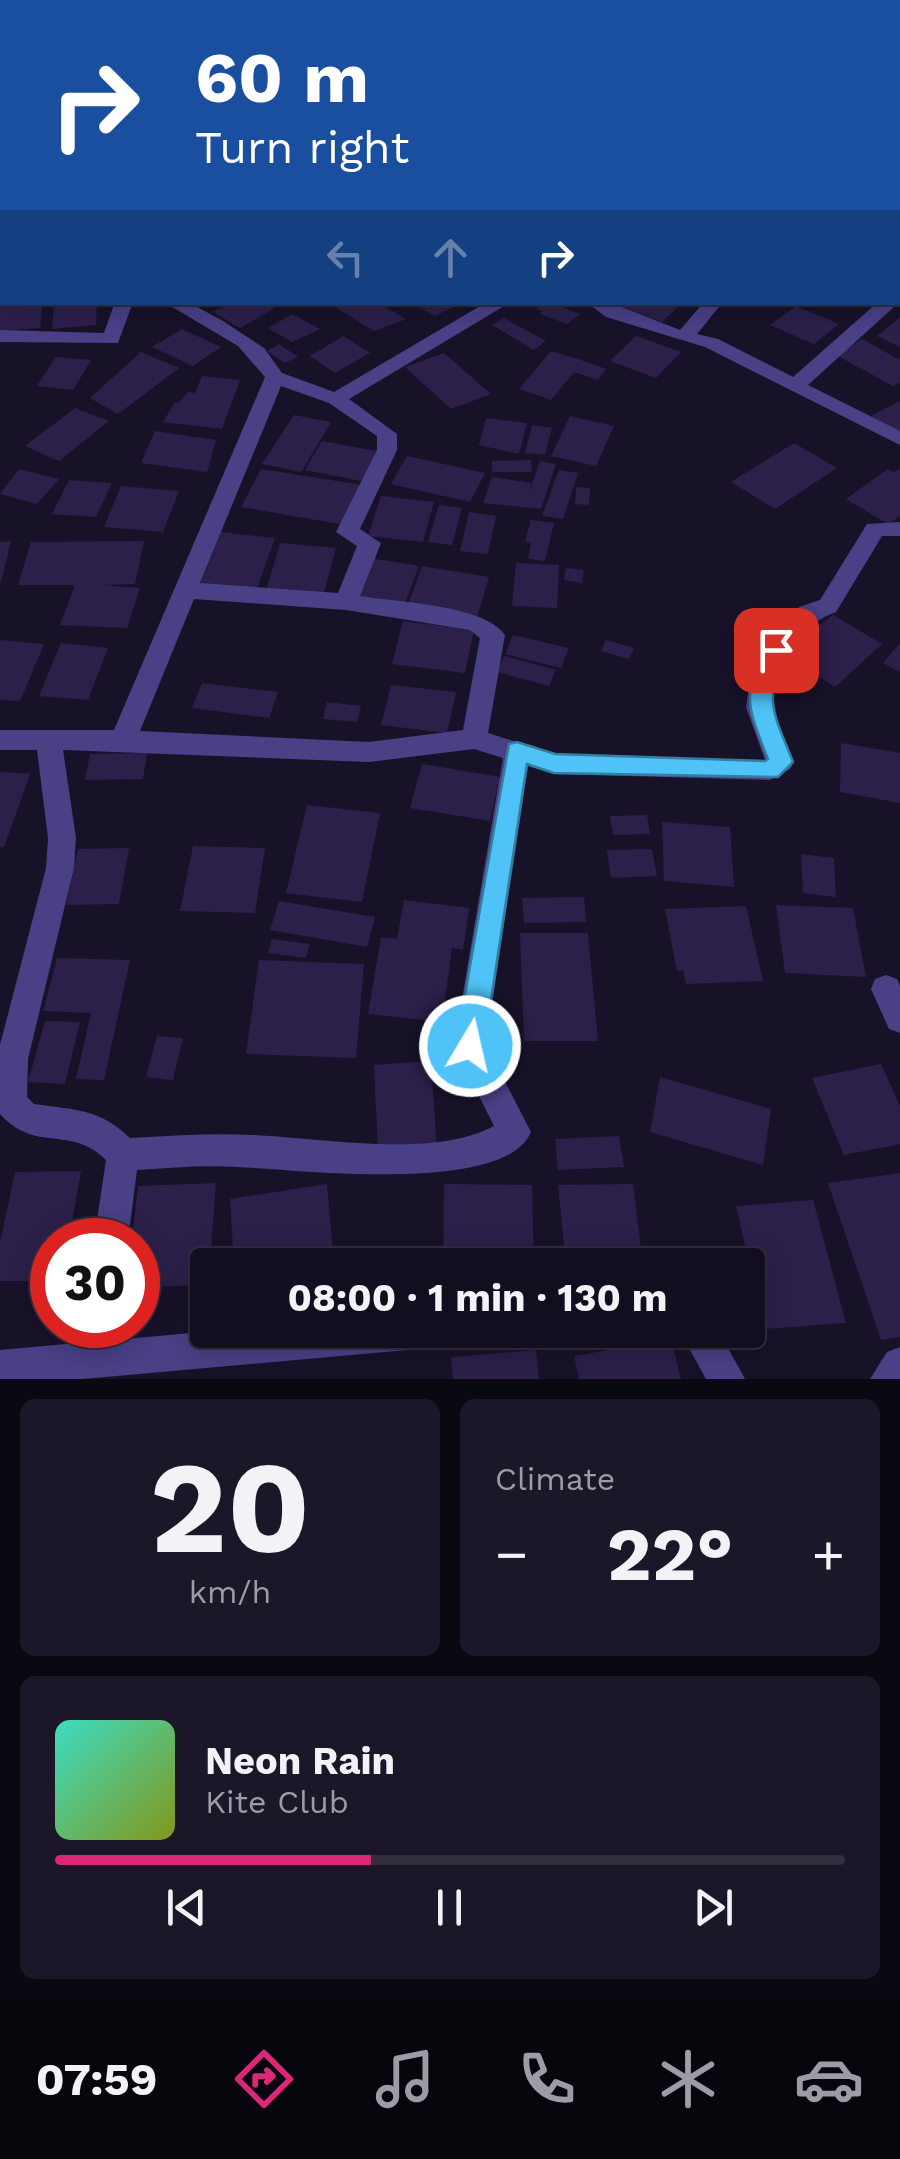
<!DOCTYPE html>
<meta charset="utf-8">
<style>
body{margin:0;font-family:"Work Sans",sans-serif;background:#1b1728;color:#f1f3f6;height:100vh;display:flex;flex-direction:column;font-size:38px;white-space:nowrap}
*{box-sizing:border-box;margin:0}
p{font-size:32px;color:#9c9ca4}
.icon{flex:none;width:55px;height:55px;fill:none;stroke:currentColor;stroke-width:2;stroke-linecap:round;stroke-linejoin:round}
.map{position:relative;height:1379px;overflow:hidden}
.panel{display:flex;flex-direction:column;gap:20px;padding:20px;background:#0a0811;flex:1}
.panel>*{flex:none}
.guide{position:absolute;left:0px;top:0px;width:900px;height:305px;box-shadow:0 5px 25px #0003,0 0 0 2px #312e3d;background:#1a4fa0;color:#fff;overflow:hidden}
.speed{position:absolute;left:30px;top:1218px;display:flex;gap:20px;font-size:50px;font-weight:700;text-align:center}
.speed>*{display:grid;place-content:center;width:130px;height:130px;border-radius:50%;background:#120e1f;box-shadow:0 5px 25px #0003,0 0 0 2px #312e3d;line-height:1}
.speed .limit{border:15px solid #d22;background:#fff;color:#111}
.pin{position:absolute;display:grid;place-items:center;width:85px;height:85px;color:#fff;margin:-42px;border-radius:20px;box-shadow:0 5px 15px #0006}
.me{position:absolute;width:110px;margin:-55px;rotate:9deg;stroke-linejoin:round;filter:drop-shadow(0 0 8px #0008)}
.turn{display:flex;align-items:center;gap:35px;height:210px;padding:0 30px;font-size:45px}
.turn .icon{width:130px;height:130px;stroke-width:2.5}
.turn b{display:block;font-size:70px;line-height:85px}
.lanes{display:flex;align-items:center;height:95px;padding:0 30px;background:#0003;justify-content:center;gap:50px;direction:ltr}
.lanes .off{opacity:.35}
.big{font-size:75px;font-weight:700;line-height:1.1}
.panel .widget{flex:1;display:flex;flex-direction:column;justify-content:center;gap:15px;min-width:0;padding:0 35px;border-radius:15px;background:#1b1728}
.panel .dial{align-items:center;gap:0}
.dial b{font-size:130px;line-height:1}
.song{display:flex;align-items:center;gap:30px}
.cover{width:120px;height:120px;border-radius:15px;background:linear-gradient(135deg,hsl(170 70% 55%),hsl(70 70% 35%))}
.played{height:10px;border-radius:5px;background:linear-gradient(90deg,#db2777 40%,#312e3d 40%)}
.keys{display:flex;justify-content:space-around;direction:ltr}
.heat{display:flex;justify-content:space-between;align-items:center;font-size:55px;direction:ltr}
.panel .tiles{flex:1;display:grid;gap:20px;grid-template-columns:1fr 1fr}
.widget:last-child{grid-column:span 2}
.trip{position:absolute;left:190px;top:1248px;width:575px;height:100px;border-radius:10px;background:#120e1f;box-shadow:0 5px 25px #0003,0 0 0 2px #312e3d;font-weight:700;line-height:100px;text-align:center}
.tab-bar{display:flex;height:160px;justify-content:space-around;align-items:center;background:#07060c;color:#9c9ca4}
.tab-bar .icon{width:70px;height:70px}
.tab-bar .selected{color:#db2777}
.tab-bar b{font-size:45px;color:#f1f3f6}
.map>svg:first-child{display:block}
</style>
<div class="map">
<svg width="900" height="1379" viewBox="0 0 900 1379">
<rect width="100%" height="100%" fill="#181229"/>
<g fill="#2c1f4a">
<path d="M0,302H43L40,328L0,331Z"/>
<path d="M54,302H97L96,325L52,329Z"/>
<path d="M230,302H285L240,328L213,312Z"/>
<path d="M326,302H377L406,319L374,331Z"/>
<path d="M409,302H464L435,316Z"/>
<path d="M544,302H549L580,314L567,324L540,314L542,311L536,309Z"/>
<path d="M609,302H683L662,322Z"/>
<path d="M796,306L839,324L814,344L770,325Z"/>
<path d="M292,314L320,329L292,342L268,328Z"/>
<path d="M900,317V347L877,336Z"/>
<path d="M504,318L546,341L534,350L492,325Z"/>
<path d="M182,329L221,347L193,366L152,347Z"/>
<path d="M343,336L370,353L335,373L310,356Z"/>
<path d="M636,336L681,352L656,378L610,361Z"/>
<path d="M862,339L900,360V382L893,386L836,355Z"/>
<path d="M279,344L298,357L285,363L267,351Z"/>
<path d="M551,351L584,361L606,369L598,380L574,372L551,400L519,389Z"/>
<path d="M141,352L179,368L118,414L90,398Z"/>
<path d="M444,353L491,394L451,409L405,367Z"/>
<path d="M56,357L91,360L73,390L37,386Z"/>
<path d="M202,376L240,380L222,429L163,422L175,402L179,403L188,392L195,393Z"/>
<path d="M900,401V430L897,432L871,416Z"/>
<path d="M75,408L109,421L59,461L25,446Z"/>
<path d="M294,415L331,422L301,472L262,464Z"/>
<path d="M570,416L614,426L596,466L551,456Z"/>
<path d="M486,418L527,423L519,454L479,445Z"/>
<path d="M532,425L552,428L545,455L525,453Z"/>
<path d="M155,431L216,440L207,472L141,463Z"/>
<path d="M322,441L382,452L366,482L305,470Z"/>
<path d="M794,443L837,468L775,509L731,482Z"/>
<path d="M407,456L485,473L470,502L391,484Z"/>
<path d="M531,460L532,472H492V461Z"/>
<path d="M540,461L556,464L541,509L483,503L492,477L531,483L529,493Z"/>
<path d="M900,468V516L888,524L846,499L888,469L894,472Z"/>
<path d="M19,469L59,479L37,504L0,494Z"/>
<path d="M261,469L363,485L345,525L241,507Z"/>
<path d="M559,470L578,473L563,519L542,516Z"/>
<path d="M69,480L112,483L96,517L52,514Z"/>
<path d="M121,486L179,491L163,532L104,527Z"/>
<path d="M576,487L590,488L589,505L575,504Z"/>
<path d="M381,496L434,502L423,542L368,536Z"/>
<path d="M439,505L462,508L452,545L428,542Z"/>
<path d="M469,512L496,516L488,554L460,551Z"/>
<path d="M531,520L554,523L545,561L528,559L531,543L525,542Z"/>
<path d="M221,532L275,538L256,591L200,585Z"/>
<path d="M11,541L1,582H0V542Z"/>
<path d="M144,541L135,584L102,585L140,588L127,628L60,625L75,585H18L31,542Z"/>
<path d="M280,543L336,548L323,596L266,591Z"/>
<path d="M370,558L419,566L405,604L355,596Z"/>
<path d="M516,563L559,565L557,608L512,606Z"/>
<path d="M422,566L489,577L477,617L408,605Z"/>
<path d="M566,568L584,570L582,583L564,580Z"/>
<path d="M833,615L882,644L835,687L782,654Z"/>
<path d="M403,621L474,630L465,673L392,664Z"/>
<path d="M513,635L569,648L561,668L505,654Z"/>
<path d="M0,640L44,644L20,701L0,700Z"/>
<path d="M606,640L634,648L629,659L601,651Z"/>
<path d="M61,643L108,648L88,700L39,696Z"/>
<path d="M900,643V672L883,663Z"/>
<path d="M504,656L556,670L549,686L497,672Z"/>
<path d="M202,683L278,692L269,718L192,708Z"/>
<path d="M391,685L456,692L447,733L381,725Z"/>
<path d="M327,702L361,706L357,722L323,719Z"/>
<path d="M841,743L900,753V803L840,792Z"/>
<path d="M147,753L143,779L85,780L90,754Z"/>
<path d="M422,764L500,777L490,821L410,808Z"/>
<path d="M0,772L30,774L4,847H0Z"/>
<path d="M307,805L380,813L362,902L286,893Z"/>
<path d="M647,815L650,834L613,835L610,816Z"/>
<path d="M662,822L730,827L734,887L664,881Z"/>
<path d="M193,846L265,848L255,913L180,911Z"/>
<path d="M129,848L119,904L66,905L78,849Z"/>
<path d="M652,849L657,876L611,878L607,850Z"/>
<path d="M801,854L834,858L836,897L803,893Z"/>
<path d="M584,897L586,922L524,923L522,898Z"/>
<path d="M404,900L469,908L463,950L452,948L442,1022L368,1014L381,937L397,939Z"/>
<path d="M279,901L375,917L367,947L270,930Z"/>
<path d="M776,905L853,908L866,977L785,973Z"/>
<path d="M746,906L763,981L686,984L683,970L677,971L665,909Z"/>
<path d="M520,933H588L598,1041H524Z"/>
<path d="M272,939L310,944L306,958L268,953Z"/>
<path d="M57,958L130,960L104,1080L76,1079L91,1013L43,1011Z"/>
<path d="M259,960L364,964L356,1058L246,1054Z"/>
<path d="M45,1021L80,1022L65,1084L28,1082Z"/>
<path d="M157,1036L183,1038L173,1080L146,1077Z"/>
<path d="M431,1061L437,1149L378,1153L374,1065Z"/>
<path d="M881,1064L900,1106V1144L844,1155L812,1078Z"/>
<path d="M660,1077L771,1109L763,1165L650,1132Z"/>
<path d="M619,1136L624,1167L558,1170L555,1139Z"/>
<path d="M81,1171L69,1240H52V1281H0V1243L15,1172Z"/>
<path d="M900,1173V1337L881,1340L828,1183Z"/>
<path d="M216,1183L208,1285L138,1287V1240H132L138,1186Z"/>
<path d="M327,1184L334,1265H234L230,1199Z"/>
<path d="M444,1184L532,1185L534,1265H443Z"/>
<path d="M633,1184L643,1265H566L558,1185Z"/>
<path d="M813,1200L846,1323L764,1329L736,1206Z"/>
<path d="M671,1339L681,1379H579L574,1356Z"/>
<path d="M536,1350L539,1379H453L451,1357Z"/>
</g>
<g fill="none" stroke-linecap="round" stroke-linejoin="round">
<g fill="#494086" fill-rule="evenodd">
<path d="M8,0H24L26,2H10Z"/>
<path d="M410,0H427L429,2H412Z"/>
<path d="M641,0H658L660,2H643Z"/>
<path d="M2,124V134L0,135V125Z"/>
<rect x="0" y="187" width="2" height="10"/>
<path d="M898,217H900V228L898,227Z"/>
<path d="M898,301V302L895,306L808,385L900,431V445L705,347L606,317L586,302H609L680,330L704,302H723L697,334L718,339L793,377L878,302Z"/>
<path d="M115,302H133L118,343L0,342V330L104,333Z"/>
<path d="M164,302H188L223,321L264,348L282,373L334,392L487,302H511L349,399L397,434V450L360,529L381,543L360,596C396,602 485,605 505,635L488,733L554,754L765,760L746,707L750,678L767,643L799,607L820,600L867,524L900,522V536H882L836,612C802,623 762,671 773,710C778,728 787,745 794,762L790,769L770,780L554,774L528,766L486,1045L531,1132C504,1196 296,1169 237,1167C204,1165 171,1168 137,1170L128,1240H94L106,1160C70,1124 36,1154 0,1114V1045L46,868L48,838L37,750H0V730H114L265,377L238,346ZM281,386L329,403L377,436V450L336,532L357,546L338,593L200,583ZM194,599L346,610L470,630L480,638L463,730L369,742L140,731ZM474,749L503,758L454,1046L494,1126C433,1159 321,1138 252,1135C211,1133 170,1136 130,1138C99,1108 75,1110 34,1104L27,1097L28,1059L74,868L76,838L63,750L369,762Z"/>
<path d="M886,975L897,979L900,986V1033L889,1029L871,989L875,979Z"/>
<path d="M80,1325H116L114,1340L224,1330H448L443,1343L430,1348L83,1379H0V1350L77,1343Z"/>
<path d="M679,1330H718L745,1379H706Z"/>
<path d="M900,1347V1379H870L887,1352Z"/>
</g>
</g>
<path fill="#4fc3f7" stroke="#337fa1" stroke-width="2.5" d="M776,642L787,650C763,702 773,711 793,762L778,777L554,773L527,764L484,1046L480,1055L470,1059L460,1055L456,1046L509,744L517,742L555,754L765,761L768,759C748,707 740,695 768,644Z"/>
</svg>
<div class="speed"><div class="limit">30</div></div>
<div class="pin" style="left:776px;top:650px;background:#d93025"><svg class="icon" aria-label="arrive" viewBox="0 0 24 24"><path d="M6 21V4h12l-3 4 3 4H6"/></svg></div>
<svg class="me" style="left:470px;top:1046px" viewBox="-20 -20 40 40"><circle r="17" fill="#4fc3f7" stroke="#fff" stroke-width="3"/><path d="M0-11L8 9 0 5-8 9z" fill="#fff"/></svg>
<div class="trip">08:00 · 1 min · 130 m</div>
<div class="guide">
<div class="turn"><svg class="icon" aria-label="right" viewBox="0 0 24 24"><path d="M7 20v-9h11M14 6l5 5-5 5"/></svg><div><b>60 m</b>Turn right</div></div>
<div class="lanes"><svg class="icon off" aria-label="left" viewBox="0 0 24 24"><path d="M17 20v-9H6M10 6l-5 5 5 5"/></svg><svg class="icon off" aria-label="ahead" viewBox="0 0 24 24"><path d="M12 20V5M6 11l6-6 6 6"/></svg><svg class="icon" aria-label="right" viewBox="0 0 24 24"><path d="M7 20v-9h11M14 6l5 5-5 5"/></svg></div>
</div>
</div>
<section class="panel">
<div class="tiles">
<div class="widget dial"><b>20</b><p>km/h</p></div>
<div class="widget"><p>Climate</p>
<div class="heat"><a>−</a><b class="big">22°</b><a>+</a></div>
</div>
<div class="widget">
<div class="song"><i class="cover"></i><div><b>Neon Rain</b><p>Kite Club</p></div></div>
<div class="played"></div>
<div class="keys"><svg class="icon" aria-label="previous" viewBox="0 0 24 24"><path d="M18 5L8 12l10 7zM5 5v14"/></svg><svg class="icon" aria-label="pause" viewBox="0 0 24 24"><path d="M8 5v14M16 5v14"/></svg><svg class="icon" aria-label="next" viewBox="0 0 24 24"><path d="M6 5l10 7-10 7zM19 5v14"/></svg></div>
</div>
</div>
</section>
<nav class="tab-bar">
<b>07:59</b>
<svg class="icon selected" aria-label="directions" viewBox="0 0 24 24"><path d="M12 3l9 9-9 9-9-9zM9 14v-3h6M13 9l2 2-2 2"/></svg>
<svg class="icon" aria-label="music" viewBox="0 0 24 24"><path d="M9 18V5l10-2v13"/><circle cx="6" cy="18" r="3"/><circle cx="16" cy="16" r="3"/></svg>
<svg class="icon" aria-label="phone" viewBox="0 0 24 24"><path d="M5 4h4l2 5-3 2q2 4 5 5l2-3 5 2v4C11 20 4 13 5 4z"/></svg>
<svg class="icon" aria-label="climate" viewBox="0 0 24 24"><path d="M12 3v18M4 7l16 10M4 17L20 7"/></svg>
<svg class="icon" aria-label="car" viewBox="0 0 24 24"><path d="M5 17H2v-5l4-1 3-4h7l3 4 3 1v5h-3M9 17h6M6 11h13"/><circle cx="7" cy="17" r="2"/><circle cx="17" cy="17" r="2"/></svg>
</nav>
